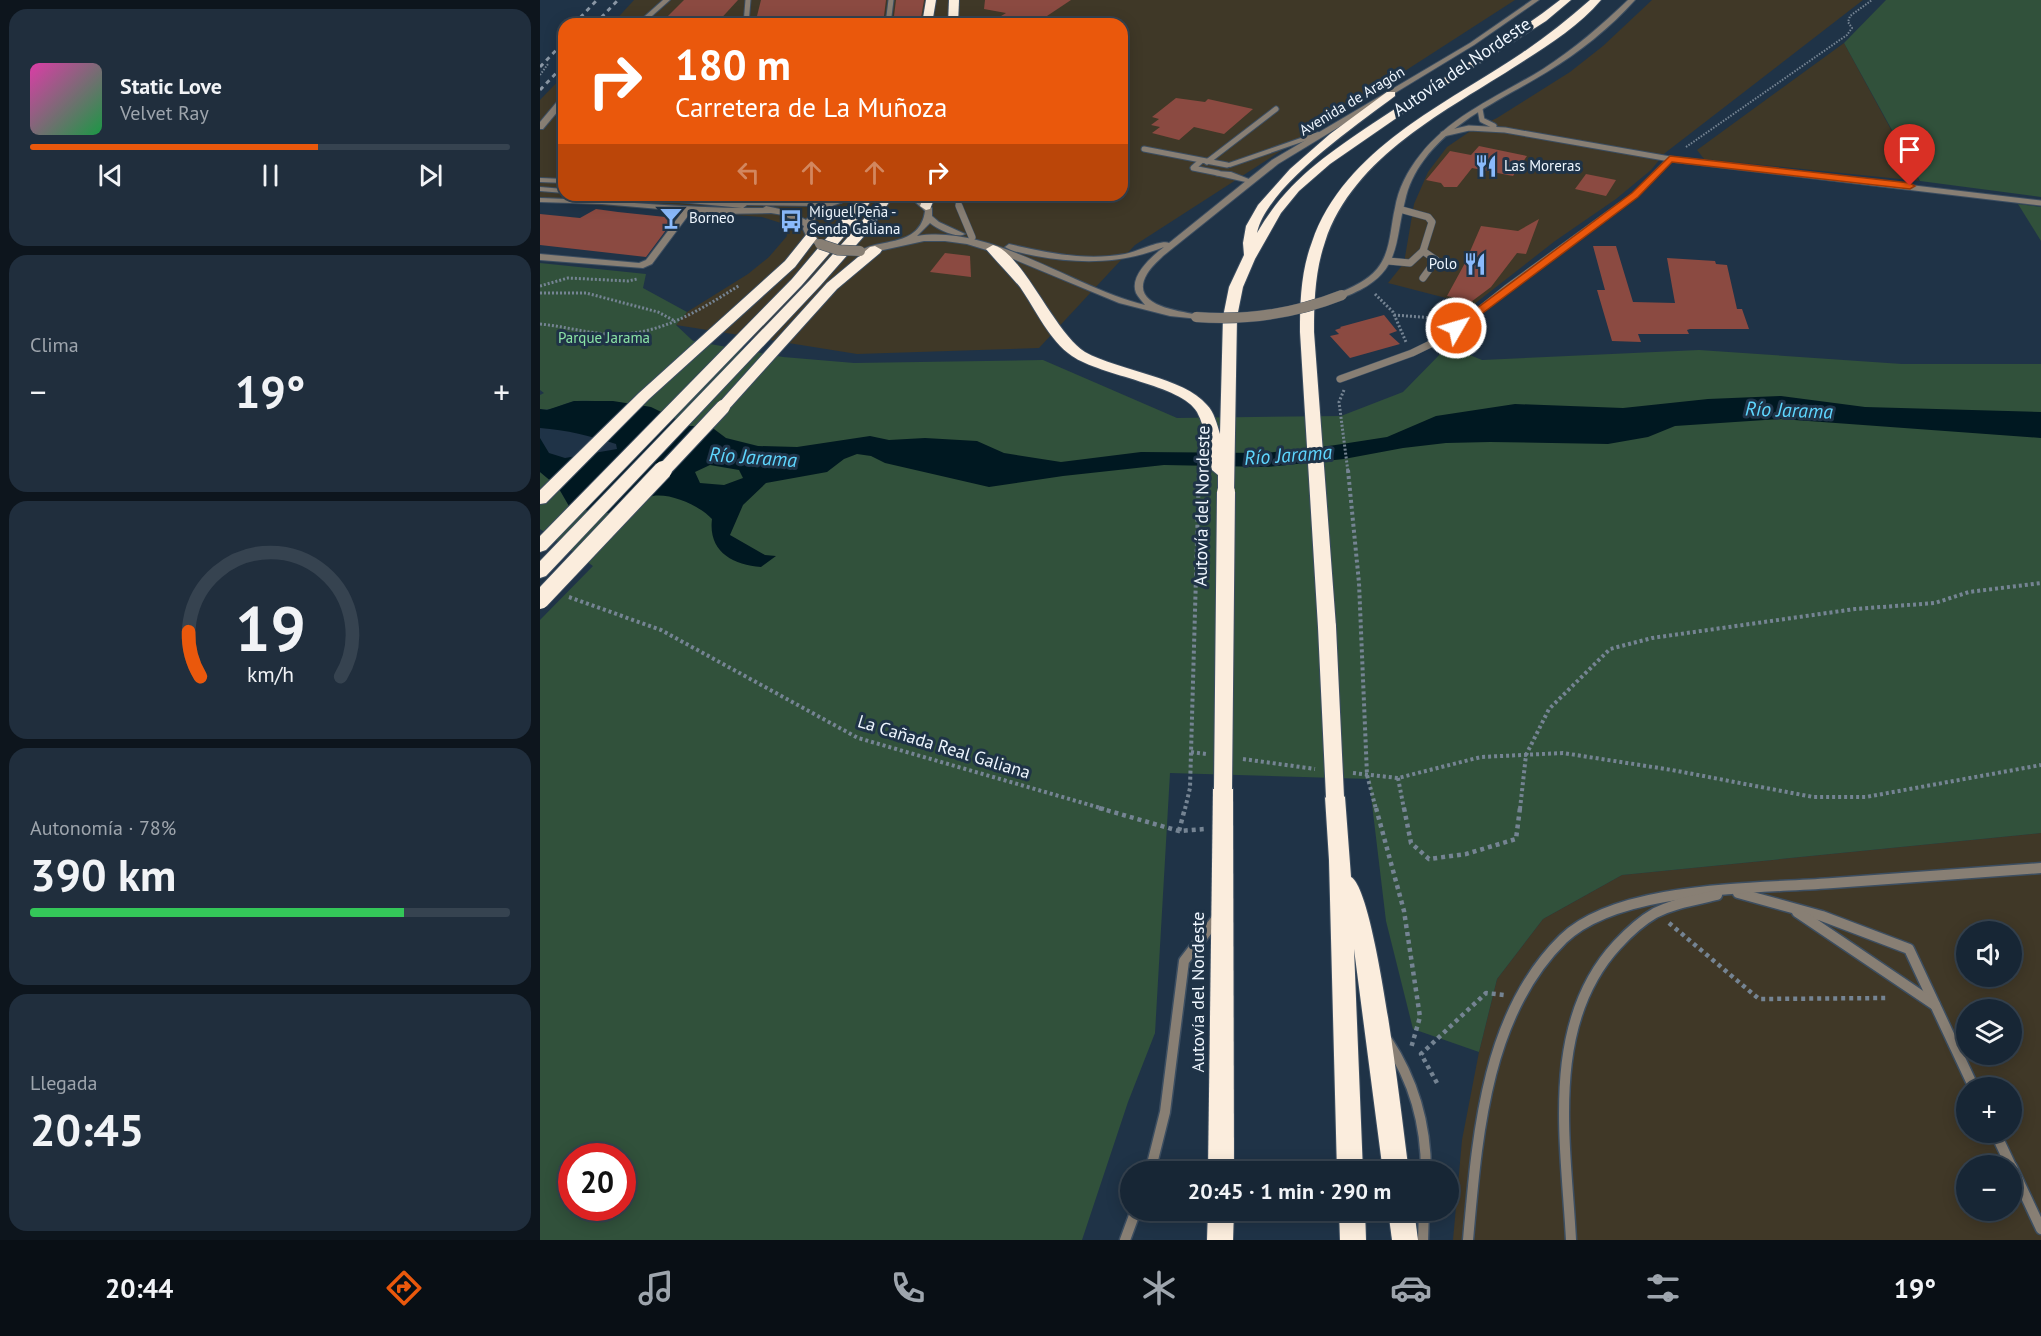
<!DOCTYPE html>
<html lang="es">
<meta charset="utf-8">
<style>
body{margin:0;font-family:"PT Sans",sans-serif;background:#202e3d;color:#f1f3f6;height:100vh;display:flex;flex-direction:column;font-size:22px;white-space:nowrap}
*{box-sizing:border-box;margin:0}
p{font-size:20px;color:#9ea5ad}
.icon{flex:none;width:33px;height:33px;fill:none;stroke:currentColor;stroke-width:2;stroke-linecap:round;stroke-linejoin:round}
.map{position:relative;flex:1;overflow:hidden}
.drawer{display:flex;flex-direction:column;gap:9px;padding:9px;background:#0d151d;width:540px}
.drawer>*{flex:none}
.hud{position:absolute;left:18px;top:18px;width:570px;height:183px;border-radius:18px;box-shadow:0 3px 15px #0003,0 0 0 2px #364350;background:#ea580c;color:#fff;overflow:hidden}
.controls{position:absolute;left:1416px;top:921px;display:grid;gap:12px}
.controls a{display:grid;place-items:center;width:66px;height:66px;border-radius:50%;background:#172635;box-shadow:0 3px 15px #0003,0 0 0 2px #364350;font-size:30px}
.speed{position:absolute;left:18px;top:1143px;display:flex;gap:12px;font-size:30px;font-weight:700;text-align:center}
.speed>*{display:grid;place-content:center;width:78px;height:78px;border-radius:50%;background:#172635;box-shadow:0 3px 15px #0003,0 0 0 2px #364350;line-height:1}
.speed .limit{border:9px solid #d22;background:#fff;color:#111}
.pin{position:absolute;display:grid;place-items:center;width:51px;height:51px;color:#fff;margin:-62px -26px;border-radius:50% 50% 50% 0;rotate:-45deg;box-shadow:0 0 6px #0007}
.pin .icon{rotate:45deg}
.me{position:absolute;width:66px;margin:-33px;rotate:52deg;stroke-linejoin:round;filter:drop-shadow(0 0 4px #0008)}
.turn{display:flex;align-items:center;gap:21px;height:126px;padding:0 18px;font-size:27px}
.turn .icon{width:78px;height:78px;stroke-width:2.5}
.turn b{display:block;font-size:42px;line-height:51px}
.lanes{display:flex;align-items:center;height:57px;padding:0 18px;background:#0003;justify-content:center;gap:30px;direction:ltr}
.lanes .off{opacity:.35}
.big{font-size:45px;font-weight:600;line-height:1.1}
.drawer .tile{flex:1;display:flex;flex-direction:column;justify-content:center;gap:9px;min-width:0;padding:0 21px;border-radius:18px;background:#202e3d}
.drawer .dial{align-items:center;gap:0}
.dial svg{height:156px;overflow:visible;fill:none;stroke:#364350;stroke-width:7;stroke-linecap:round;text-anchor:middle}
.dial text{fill:#f1f3f6;stroke:none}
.song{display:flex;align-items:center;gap:18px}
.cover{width:72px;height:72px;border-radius:9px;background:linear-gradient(135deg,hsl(320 70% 55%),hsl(140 70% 35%))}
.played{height:6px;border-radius:3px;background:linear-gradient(90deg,#ea580c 60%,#364350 60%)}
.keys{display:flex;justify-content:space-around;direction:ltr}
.heat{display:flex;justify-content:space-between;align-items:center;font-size:33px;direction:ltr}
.charge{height:9px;border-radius:4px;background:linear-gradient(90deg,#34c759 78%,#364350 0)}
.trip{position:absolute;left:580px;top:1161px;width:339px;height:60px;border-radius:30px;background:#172635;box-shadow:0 3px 15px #0003,0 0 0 2px #364350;font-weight:600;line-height:60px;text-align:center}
.tabs{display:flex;height:96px;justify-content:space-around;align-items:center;background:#090f15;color:#9ea5ad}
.tabs .icon{width:42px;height:42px}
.tabs .current{color:#ea580c}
.tabs b{font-size:27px;color:#f1f3f6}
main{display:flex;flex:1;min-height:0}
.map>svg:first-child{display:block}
</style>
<main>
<section class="drawer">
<div class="tile">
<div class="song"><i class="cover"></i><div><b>Static Love</b><p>Velvet Ray</p></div></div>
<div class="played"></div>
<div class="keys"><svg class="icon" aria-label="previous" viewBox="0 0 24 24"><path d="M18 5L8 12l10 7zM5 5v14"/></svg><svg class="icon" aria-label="pause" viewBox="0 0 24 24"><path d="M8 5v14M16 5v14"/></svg><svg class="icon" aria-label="next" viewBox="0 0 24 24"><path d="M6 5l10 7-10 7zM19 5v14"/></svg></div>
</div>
<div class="tile"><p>Clima</p>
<div class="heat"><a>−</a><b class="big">19°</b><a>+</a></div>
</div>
<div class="tile dial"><svg viewBox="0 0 100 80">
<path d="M14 69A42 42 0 1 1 86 69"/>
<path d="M14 69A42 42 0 0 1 8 46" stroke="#ea580c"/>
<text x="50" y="56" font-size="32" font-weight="700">19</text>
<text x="50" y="72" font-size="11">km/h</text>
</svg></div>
<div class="tile"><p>Autonomía · 78%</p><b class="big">390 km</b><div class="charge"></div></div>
<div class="tile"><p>Llegada</p><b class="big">20:45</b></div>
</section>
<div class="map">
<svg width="1501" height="1240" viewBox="0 0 1501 1240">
<rect width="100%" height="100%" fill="#1f3347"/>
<g fill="#403827" fill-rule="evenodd">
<path d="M1112,0H1323L1125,153L1111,170L1076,199L1015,241L933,305L848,283L864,263L874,204L888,172L907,147L932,130L957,118L1030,72L1063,46Z"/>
<path d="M1501,833V1240H913L922,1140L939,1052L957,979L1003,919L1082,875ZM1426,932H1472V976H1426ZM1426,1010H1472V1054H1426ZM1426,1088H1472V1132H1426ZM1426,1166H1472V1210H1426Z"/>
</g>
<g fill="#3f3827">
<path d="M94,0H975L595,245L499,348L317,354L136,325L147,312L208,274L229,257L247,236L244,224L222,217L0,201V100L24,75V195H582V24H72Z"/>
<path d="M1304,43L1379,181L1164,159L1157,150Z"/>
</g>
<g fill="#31513b" fill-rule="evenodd">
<path d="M1346,0H1501V197L1380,181L1304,43Z"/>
<path d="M1478,204L1501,207V241Z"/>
<path d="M0,263L106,274L103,288L147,312L136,325L153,341L243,357L314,363L503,360L637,418L801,416L863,392L908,346L942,360L1159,350L1362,364H1501V833L1082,875L1003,919L957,979L939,1052L873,1029L846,921L829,779L630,773L615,1033L588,1102L542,1240H0V620L53,566L0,529V472L18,487L29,506L86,451L110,407C86,403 62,400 37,401C24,402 14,412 0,409V395L4,393L0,390ZM32,1156H82V1208H32Z"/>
</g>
<path fill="#001821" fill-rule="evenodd" d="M1241,396L1325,407L1501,412V438L1241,419L1135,426L1108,437L1068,444L950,442L906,443L863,448L804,459L727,467L624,465L523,476L449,487L345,463L331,456L317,454L304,459L287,472L226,483L203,505L190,535L225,555L236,556L221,567C192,565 168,551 172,519C160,506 131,493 113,496C104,497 90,509 80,511C63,516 45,510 29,506L18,487L0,472V438L9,453L25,458L77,449L76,444C50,436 27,430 0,428V409L7,410L34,401H73L111,407L150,426H170L186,438L218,446L257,447L330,436L349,440L385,438L437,441L464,453L521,462L601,452L726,453L789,446L847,437L896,416L975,404L1083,408L1168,399ZM170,465L199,470L203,478L184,485L160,483L155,472Z"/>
<g fill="#8b4a41">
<path d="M144,0H198L176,24H120Z"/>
<path d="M221,0H346L343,24H215Z"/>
<path d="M356,0H384L380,24H353Z"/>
<path d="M445,0H531L495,24H448L466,13L444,9Z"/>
<path d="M636,98L665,102L668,99L713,109L684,134L654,127L639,140L612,133L620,127L611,125L619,119L612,117Z"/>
<path d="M939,146L987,156L973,176L932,168L917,187H904L901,183L886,180L910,151L931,155Z"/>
<path d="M1046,174L1076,180L1066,196L1035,189Z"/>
<path d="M56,209L78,212L135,218L106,257L0,245V214L40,218Z"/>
<path d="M999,219L986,254L977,253L951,287L931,302L907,296L925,263L941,226L978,231Z"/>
<path d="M1053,246H1076L1093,302L1135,303L1127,258L1175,261L1176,264L1187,265L1197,309H1202L1209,329H1150L1147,330L1149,334H1098L1101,342L1072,341L1057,290H1065Z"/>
<path d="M405,253L430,256L431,277L390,272Z"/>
<path d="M844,315L857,331L849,334L860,344L810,358L790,336L799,334L795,330L801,328L800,327Z"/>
</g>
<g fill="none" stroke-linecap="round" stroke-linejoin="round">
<g stroke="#3c4e61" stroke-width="7">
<g id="service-far2">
<path d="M206,24L208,0"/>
<path d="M348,24L351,0"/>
<path d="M940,109L942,120L954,126"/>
<path d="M903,134L929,128L965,130L1130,159L1501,203"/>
<path d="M604,149L687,165"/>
<path d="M661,161L653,168L678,173"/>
<path d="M667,162L736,109"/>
<path d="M415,195L420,207"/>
<path d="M1078,207L1095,195L1130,159"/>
</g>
</g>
<g stroke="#3c4e61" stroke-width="8">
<g id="service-far1">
<path d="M419,206L432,237"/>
<path d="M883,251L896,260L883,278"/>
<path d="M848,261L870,263L883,251L892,222L888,217L859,209"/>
<path d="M800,379L872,353L907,336L967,288L1080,206"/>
</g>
</g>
<g stroke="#3c4e61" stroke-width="13">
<g id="service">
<path d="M1198,893L1282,916L1369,949L1434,1088"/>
<path d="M1257,912L1395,1005"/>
<path d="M847,1040C874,1081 886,1123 886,1172"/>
<path d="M1455,1132L1471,1166"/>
<path d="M1472,1167L1501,1229"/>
<path d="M610,1172L625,1112L644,961L677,918"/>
<path d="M585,1240L596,1210"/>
<path d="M883,1240L884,1210"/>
<path d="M928,1240C937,1139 945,1015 1023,939C1079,885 1218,889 1293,883C1362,878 1432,873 1501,868"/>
<path d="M1031,1240C1026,1142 1004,1024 1077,945C1088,933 1101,921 1115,913C1135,903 1156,900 1177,895"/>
</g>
</g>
<g stroke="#3c4e61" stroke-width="2">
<g id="minor">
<path d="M123,0H130L103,24H96Z"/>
<path d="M21,97H24V104L3,129H0V122Z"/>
<path d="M778,132L785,134L690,167L683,165Z"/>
<path d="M675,171L691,172L714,181L710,183L675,175Z"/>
<path d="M146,207L153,209L112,264L103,268L0,260V254L99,263L106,260Z"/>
</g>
</g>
<g stroke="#3c4e61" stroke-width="2">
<g id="tertiary">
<path d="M992,0H999L934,45L738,164L623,256C618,261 611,267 607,274C588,306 640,311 659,315V319L630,316L579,303L466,256L427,244L405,241H384L334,252L324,254L320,251C339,238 380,248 385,211L374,201L361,195C376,195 381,198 392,208V216L399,222L425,234C417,239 397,229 390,223L377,236C451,224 534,288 605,305C602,301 598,297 596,293C589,276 612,256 624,247C582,264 540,264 496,256C486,254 473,252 465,247L469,244C507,253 546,261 585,254C596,252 622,239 629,243L732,160L930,43Z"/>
<path d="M1088,0H1095C1070,28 1038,53 1007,72C965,98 914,119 884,160C875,172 868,186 865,201C855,239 861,269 820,290C813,293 806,298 799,297V293C812,287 827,281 837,269C851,252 850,229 855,208C858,189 868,170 880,155C911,115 961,95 1003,69C1034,49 1062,25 1088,0Z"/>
<path d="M0,178L24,179V183L0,182Z"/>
<path d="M0,187L24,189V193L0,191Z"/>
<path d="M81,195H114L191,201L195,200L287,201L306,195H319C301,206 277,204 271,229L275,237L284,244L280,247L268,240L263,229L264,226L243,215L231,213L177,214L62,204L0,202V198C74,200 148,209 223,208L226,206L249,211L266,220L278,206L207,205L203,208L85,197Z"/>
</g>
</g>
<g stroke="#3c4e61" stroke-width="2">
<g id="motorway">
<path d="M386,0H396L392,24H382Z"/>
<path d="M409,0H419L418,24H408Z"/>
<path d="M1020,0H1031L1006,21L884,99L790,164L759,191L741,213L715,259L703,287L697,317L694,492L692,496L686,497L678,492V475L672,470C668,451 666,429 657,412C642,385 561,376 532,356C509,340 496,310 480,287C469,274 457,262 446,249L453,245C482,252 515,334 545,352C579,371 644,377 667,405C674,412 677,424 680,434L683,317L689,287L704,255L703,243L706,226L718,205L750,169L790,134L847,92H855V96C817,125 727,186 717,233C746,182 785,156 832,124C894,82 961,46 1020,0Z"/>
<path d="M1050,0H1061C1039,26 1007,46 979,64C908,110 813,156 785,242C775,271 774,302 774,332L796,627L793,631L787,633L781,631L778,627L760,332C760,301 761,271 772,242C804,149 906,104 982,53C1006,37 1028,19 1050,0Z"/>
<path d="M298,195H311L301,203L295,199Z"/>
<path d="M323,195H335L315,224L262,285L6,550L0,552V536L252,279Z"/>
<path d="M342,195H354L333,226L280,286L6,576L0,578V561L270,280L323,220Z"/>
<path d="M384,195H396L390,209L386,210L380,206Z"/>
<path d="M271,234L277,238L255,267L109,399L6,503L0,504V490L99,393L245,261L266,235Z"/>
<path d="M335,246L342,250L340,253L297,289L188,410H178L175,407L178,404L287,283L330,247Z"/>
<path d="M683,781L690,783L693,789L694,1172H668L673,789L676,783Z"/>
<path d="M795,789L802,791L805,797L811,877C837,891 863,1130 869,1172H843L814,949L823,1172H797L789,860L785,797L788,791Z"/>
<path d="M668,1210H694L693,1240H667Z"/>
<path d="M799,1210H825L826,1240H800Z"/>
<path d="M848,1210H874L878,1240H852Z"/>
</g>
</g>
<g stroke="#758493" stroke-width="2" stroke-dasharray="1.5 1.5" stroke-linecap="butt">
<path d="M0,75L8,64"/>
<path d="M1146,147L1307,35L1312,28L1308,22L1310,16L1332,0"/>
</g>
<g stroke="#758493" stroke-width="3" stroke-dasharray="2 2" stroke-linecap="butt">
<path d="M0,286L28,278L88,281L97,279"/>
<path d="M0,293H46L118,312L135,321"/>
<path d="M835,294L853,312L866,342"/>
<path d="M854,315L907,319"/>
<path d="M0,324C23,326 46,333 68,334C118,337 160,310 200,285"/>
<path d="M804,390L799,402L808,472"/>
<path d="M659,472V467"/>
</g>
<g stroke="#758493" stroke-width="4" stroke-dasharray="3 3" stroke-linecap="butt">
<path d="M808,470L819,583L827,775L836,809"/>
<path d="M29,597L121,630L318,738L564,809"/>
<path d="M651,752L666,754"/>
<path d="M703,759L775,769"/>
<path d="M813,773L858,778L941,757L1023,753L1132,770L1273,797H1326L1501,765"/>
<path d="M858,778L864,809"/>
<path d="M645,809L650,788L659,470"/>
<path d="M980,809L986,755L1009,709L1070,649L1112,638L1315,609L1395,603L1429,592L1501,583"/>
</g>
<g stroke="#758493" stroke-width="4.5" stroke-dasharray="4 4" stroke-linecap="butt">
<path d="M559,808L639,831L665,829"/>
<path d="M836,808L864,911L880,1017L871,1048"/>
<path d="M864,808L871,843L889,859L926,854L976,839L980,808"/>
<path d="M639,831L645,808"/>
<path d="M1129,923L1219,999L1348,998"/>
<path d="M897,1083L881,1054L946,993L964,995"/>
</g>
<use href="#service-far2" stroke="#887f74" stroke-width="5"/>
<use href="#service-far1" stroke="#887f74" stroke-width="7"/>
<use href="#service" stroke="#887f74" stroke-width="10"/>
<use href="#minor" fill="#887f74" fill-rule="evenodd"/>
<use href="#tertiary" fill="#887f74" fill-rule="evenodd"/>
<use href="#motorway" fill="#fbeddd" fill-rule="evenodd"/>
<g stroke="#8a97a5" stroke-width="3" stroke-dasharray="4.5 4.5" stroke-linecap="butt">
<path d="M34,24L57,0"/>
<path d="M55,24L78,0"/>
<path d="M0,67L24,42"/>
<path d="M0,90L24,65"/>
</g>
<g stroke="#3c4e61" stroke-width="11" stroke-linecap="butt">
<g id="tertiary-bridge">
<path d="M280,244L298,250L320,251"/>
<path d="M656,317C708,321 754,314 802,295"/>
</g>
</g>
<g stroke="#3c4e61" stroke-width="16" stroke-linecap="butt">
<path id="motorway-bridge-far1" d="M122,472L183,407"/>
</g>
<g stroke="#3c4e61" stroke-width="20" stroke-linecap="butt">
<g id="motorway-bridge">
<path d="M0,600L123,470"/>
<path d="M787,627L795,797"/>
<path d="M683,789L686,492"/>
</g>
</g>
<use href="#tertiary-bridge" stroke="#887f74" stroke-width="10"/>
<use href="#motorway-bridge-far1" stroke="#fbeddd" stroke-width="14"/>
<use href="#motorway-bridge" stroke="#fbeddd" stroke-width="18"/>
</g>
<path fill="#ea580c" stroke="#983908" stroke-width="1.5" d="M1130,156L1370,183L1375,186L1370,189L1132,162L1098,197L920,330H913V326L1092,193Z"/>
<defs>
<g id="restaurant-bare" transform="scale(1.8)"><path d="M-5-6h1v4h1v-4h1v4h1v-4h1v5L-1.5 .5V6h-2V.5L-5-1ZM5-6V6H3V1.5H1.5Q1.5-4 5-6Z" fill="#8abafc" stroke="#1f3347" stroke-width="2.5" paint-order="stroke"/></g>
<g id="bar-bare" transform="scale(1.8)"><path d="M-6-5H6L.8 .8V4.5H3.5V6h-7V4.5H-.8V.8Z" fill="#8abafc" stroke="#1f3347" stroke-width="2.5" paint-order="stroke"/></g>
<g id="bus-bare" transform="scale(1.8)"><path d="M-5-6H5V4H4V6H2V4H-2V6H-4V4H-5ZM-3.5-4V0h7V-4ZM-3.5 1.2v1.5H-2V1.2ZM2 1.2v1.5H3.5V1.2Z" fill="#8abafc" stroke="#1f3347" stroke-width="2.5" paint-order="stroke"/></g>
</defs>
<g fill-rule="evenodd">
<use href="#restaurant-bare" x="946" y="166"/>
<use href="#bar-bare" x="131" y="218"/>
<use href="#bus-bare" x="251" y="221"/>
<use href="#restaurant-bare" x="935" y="264"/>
</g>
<g text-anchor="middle" stroke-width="6" stroke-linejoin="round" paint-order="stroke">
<g font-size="15" fill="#eef6fe" stroke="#1f3347">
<text transform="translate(812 101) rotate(-31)" y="5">Avenida de Aragón</text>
</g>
<g font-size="15" fill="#eef6fe" stroke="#1f3347" text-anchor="start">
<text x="964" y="171">Las Moreras</text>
<text x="269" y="217">Miguel Peña -<tspan x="269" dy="17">Senda Galiana</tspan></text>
<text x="149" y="223">Borneo</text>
<text x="917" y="269" text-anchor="end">Polo</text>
</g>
<g font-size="15" fill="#8ae2a5" stroke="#1f3347">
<text x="64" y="343">Parque Jarama</text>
</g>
<g font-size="18" fill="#eef6fe" stroke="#1f3347">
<text transform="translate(922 67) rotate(-34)" y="6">Autovía del Nordeste</text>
<text transform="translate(662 506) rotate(-89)" y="6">Autovía del Nordeste</text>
<text transform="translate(404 747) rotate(17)" y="6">La Cañada Real Galiana</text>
<text transform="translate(658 992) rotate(-90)" y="6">Autovía del Nordeste</text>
</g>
<g font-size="20" font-style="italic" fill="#5ed6fe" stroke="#1f3347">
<text transform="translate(1249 410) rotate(2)" y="7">Río Jarama</text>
<text transform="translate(748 455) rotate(-4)" y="7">Río Jarama</text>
<text transform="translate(213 457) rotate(4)" y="7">Río Jarama</text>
</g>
</g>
</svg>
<div class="controls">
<a><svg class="icon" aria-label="sound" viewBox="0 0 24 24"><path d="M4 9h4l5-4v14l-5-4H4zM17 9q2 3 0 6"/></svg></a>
<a><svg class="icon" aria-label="layers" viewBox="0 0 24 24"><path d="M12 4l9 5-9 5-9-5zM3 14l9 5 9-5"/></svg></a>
<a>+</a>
<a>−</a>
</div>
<div class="speed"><div class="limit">20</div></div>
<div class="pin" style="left:1370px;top:186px;background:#d93025"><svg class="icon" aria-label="arrive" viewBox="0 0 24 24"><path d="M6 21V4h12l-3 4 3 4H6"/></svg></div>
<svg class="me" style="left:916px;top:328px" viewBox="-20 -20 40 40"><circle r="17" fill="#ea580c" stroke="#fff" stroke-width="3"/><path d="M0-11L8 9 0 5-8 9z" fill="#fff"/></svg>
<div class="trip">20:45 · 1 min · 290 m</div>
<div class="hud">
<div class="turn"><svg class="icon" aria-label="right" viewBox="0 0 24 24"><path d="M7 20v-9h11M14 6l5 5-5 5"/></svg><div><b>180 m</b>Carretera de La Muñoza</div></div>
<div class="lanes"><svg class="icon off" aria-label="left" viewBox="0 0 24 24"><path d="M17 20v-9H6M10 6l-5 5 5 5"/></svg><svg class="icon off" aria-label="ahead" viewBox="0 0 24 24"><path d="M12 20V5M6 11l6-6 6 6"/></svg><svg class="icon off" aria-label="ahead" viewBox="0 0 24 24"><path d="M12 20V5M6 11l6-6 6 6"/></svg><svg class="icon" aria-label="right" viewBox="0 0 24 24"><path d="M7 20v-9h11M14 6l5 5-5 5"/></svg></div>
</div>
</div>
</main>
<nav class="tabs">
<b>20:44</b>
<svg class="icon current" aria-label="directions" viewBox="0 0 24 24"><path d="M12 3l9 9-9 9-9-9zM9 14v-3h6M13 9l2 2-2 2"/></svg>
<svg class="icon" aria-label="music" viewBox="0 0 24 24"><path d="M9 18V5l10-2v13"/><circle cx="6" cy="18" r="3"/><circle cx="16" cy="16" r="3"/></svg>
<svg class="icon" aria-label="phone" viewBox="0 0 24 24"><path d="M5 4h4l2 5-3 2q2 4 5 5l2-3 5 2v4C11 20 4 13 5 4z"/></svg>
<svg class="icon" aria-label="climate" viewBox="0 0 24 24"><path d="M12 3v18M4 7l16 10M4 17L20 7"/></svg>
<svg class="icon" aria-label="car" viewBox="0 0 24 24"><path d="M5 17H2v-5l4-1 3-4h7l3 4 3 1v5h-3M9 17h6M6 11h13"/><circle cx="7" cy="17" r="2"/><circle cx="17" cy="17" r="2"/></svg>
<svg class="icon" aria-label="filters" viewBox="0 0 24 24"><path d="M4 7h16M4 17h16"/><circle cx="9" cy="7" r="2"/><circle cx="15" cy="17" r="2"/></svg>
<b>19°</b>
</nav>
